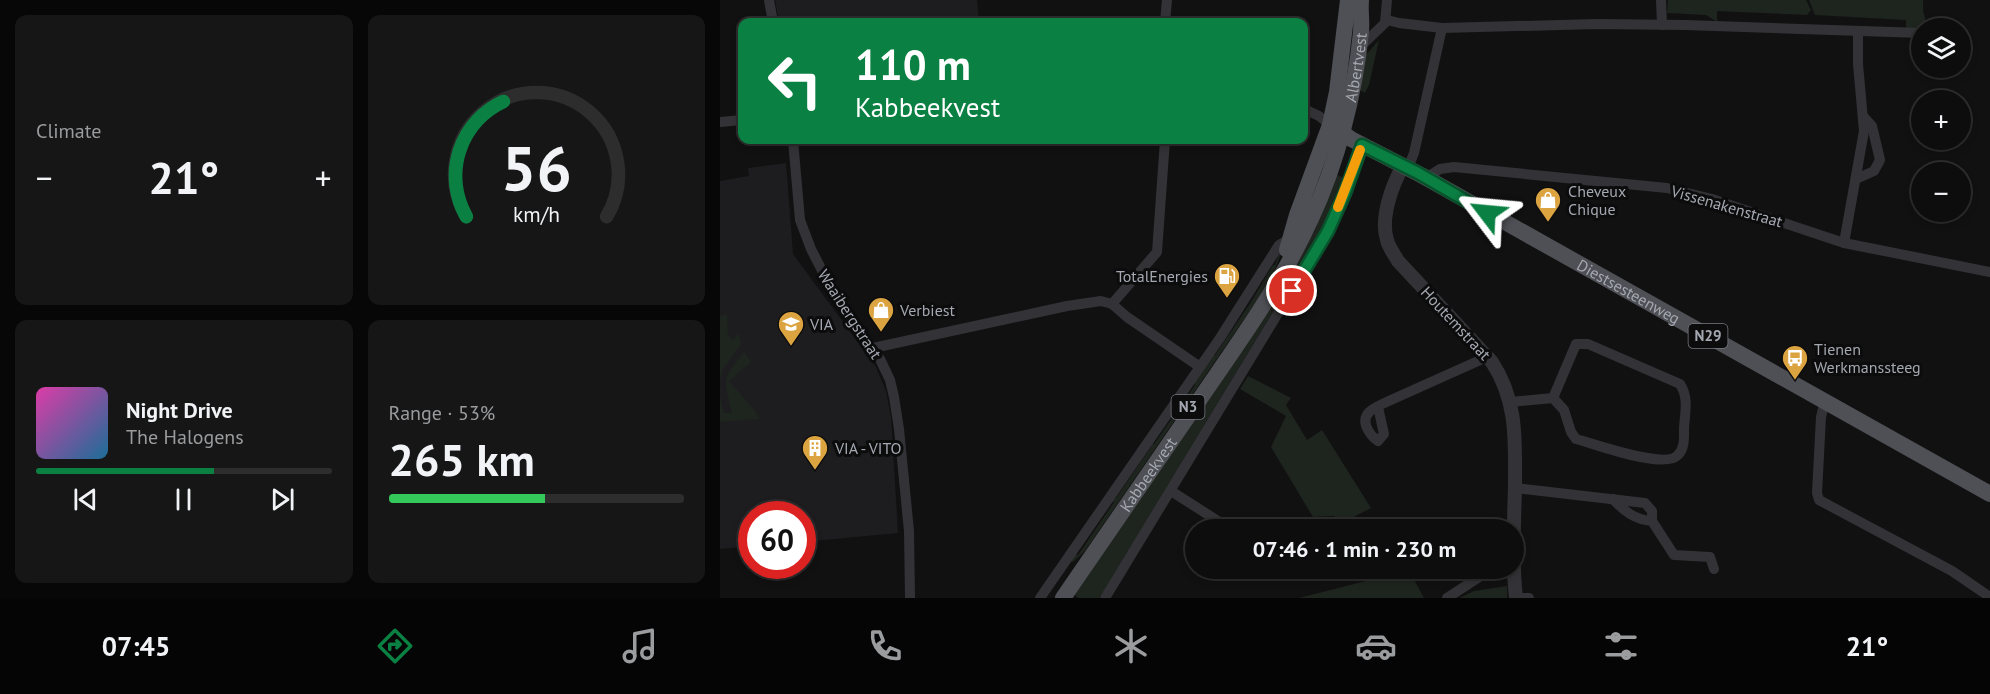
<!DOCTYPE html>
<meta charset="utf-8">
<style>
body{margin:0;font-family:"PT Sans",sans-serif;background:#161617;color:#f1f3f6;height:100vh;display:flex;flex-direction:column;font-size:22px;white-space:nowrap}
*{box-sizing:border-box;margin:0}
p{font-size:20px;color:#9a9c9e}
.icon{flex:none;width:33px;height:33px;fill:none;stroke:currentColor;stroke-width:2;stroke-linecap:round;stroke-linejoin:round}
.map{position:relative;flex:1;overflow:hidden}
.details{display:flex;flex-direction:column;gap:15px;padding:15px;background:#070708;width:720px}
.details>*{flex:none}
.guide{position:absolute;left:18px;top:18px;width:570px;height:126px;border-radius:12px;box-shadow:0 3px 9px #0003,0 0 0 2px #2d2d2e;background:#0b8043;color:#fff;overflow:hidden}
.fabs{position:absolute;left:1191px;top:18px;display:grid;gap:12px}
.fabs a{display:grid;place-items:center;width:60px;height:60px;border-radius:50%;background:#0d0d0e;box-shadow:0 3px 9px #0003,0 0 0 2px #2d2d2e;font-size:30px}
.speed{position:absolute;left:18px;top:501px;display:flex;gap:12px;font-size:30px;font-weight:700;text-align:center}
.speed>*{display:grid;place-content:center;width:78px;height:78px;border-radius:50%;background:#0d0d0e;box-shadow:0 3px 9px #0003,0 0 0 2px #2d2d2e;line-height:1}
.speed .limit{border:9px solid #d22;background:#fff;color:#111}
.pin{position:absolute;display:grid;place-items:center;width:51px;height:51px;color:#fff;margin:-26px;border:3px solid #fff;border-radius:50%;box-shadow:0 2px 6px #0007}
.me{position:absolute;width:66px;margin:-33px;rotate:299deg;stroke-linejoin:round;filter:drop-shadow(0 0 4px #0008)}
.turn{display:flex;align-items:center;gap:21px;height:126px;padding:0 18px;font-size:27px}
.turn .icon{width:78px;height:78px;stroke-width:2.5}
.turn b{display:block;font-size:42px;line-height:51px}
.big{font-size:45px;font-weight:700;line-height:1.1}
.details .tile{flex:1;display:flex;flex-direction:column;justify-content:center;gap:9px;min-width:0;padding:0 21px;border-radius:12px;background:#161617}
.details .dial{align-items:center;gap:0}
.dial svg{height:156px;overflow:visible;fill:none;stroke:#2d2d2e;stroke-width:7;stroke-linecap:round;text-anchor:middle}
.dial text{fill:#f1f3f6;stroke:none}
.song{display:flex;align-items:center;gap:18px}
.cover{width:72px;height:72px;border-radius:9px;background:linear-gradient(135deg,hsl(320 70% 55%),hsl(200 70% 35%))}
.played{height:6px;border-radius:3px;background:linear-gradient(90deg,#0b8043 60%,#2d2d2e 60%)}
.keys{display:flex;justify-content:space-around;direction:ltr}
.heat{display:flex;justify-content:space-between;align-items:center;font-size:33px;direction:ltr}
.charge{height:9px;border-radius:4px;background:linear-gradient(90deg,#34c759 53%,#2d2d2e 0)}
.details .tiles{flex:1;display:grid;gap:15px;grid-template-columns:repeat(2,1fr)}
.trip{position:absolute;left:465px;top:519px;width:339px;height:60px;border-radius:30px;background:#0d0d0e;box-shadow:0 3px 9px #0003,0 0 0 2px #2d2d2e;font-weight:700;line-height:60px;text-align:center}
.tab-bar{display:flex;height:96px;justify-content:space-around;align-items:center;background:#050506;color:#9a9c9e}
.tab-bar .icon{width:42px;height:42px}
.tab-bar .active{color:#0b8043}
.tab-bar b{font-size:27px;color:#f1f3f6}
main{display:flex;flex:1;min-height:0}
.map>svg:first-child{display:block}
</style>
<main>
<section class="details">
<div class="tiles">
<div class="tile"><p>Climate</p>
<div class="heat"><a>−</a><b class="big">21°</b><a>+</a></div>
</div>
<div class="tile dial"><svg viewBox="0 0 100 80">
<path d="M14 69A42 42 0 1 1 86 69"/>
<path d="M14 69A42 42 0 0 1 33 10" stroke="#0b8043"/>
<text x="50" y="56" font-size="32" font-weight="700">56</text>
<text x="50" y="72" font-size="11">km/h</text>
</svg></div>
<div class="tile">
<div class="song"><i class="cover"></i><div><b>Night Drive</b><p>The Halogens</p></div></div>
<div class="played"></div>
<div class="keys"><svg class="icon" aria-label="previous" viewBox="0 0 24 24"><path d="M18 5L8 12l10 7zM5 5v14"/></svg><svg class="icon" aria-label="pause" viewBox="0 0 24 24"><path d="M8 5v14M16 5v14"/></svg><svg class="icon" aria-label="next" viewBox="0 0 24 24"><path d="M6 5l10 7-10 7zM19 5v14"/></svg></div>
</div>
<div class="tile"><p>Range · 53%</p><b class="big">265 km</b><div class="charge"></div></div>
</div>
</section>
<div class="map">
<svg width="1270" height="598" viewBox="0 0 1270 598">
<rect width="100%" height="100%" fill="#111112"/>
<g fill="#1d1d1f">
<path d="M55,0H257L259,22H59Z"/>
<path d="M66,163L73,254L156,367L166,391L171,417L178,533L83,542L82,514H32L31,546L0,549V181L29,176L28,168Z"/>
</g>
<g fill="#1e241e">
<path d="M948,0H1086L1091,10L1087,15L997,11V22L986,15L947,13Z"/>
<path d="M1089,0H1203V11L1208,28L1186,31V20L1095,15Z"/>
<path d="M659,40L649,85L645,93L640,90L644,57Z"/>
<path d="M617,175L627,179L614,211L382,594L379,598H358L355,595V589L585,248L595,230Z"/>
<path d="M564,245L551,280L365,551L353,562L349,560L354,553L358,555L394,502L390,499L392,497L396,498L431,447L430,442L434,444L475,385L472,382L491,353L495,355L529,305L553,265H555L558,256L555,254Z"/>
<path d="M7,314L8,334L13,340L19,333L21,344L2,371L0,380V316Z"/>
<path d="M24,351L31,362L9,381L36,412L39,419L0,422V397L4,413H12C3,375 2,382 24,351Z"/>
<path d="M528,376L571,398L566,405L587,440L602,430L651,508L618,525L614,516L593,517L551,447L566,416L520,389Z"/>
<path d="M689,570L704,598H579Z"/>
<path d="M787,586V598H739L754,591Z"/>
</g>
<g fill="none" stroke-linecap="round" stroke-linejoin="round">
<g stroke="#333337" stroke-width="10">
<path d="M49,0L53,22"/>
<path d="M941,0L942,25"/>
<path d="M667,20L679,23L722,28L877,24L965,25L1202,33"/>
<path d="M445,22L447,0"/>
<path d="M639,48L665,23L667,0"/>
<path d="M584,109L599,116L610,125"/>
<path d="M0,122L22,120"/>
<path d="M73,140L80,220L91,249L113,292L160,359L170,380L174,397L179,429L189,531L190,598"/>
<path d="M688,168L694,153L722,28"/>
<path d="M706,178L720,169L734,167L947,188L992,199L1124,243L1270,272"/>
<path d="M1136,179L1154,171L1160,160L1152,126L1143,116"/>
<path d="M1124,243L1144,131L1138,64V32"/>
<path d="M392,304L437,252L445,140"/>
<path d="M856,344H868L960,384C969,398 965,412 964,428C964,437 965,448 958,455C945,470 875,444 856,439L851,432L844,410L833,398Z"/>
<path d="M153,348L347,306L381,301L392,304L407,317L480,367"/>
<path d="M1105,401L1101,417L1097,493L1099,500L1232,571L1270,597"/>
<path d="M791,402L833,398"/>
<path d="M658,407L664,434L658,441C653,438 651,435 648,430C638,412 658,406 671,400L767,357"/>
<path d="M795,488L925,503L932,511V521L954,555L990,557L994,569"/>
<path d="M451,491L512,530"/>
<path d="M893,499C904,511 915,520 932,521"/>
<path d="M320,598L500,338L559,245L571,238"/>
<path d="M385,598L608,231L625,193L642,145"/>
<path d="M727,598L773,568"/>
<path d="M804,598H809"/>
</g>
<path stroke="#333337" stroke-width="14" d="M683,166C672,185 660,218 667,240C669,248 674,254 678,261L772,362C798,402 795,441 795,487C794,524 792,562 796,598"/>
<g stroke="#4f5055" stroke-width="16">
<path id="s1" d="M610,125L631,139L701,175L1270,494"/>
<path d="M567,250L577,215L610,125L617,92L628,0"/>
<path id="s2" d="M343,598C390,530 437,461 484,393C523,336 562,282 591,219C617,163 635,94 641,32C642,21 640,11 641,0"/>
</g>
</g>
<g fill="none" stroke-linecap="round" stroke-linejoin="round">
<g stroke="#07532c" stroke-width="15">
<path id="route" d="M572,291L608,231L625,193L642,145L698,173L767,213"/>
</g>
<use href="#route" stroke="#0b8043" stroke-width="10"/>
<path stroke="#f59e0b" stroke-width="10" d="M618,207L640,150"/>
</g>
<defs>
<g id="shop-pin" transform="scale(1.35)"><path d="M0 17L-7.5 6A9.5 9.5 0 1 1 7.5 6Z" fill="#dba441" stroke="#0c0c0d"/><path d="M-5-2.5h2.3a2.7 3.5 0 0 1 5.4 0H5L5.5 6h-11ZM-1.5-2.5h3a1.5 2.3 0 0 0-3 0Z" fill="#fff"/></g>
<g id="fuel-pin" transform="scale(1.35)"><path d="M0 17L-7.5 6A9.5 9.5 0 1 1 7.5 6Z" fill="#dba441" stroke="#0c0c0d"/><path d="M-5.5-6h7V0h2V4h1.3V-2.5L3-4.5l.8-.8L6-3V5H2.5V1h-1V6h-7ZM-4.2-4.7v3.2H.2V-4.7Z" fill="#fff"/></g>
<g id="school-pin" transform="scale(1.35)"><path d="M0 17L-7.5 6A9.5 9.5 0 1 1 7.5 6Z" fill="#dba441" stroke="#0c0c0d"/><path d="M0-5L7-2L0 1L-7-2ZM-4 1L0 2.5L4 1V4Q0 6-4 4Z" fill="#fff"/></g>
<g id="bus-pin" transform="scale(1.35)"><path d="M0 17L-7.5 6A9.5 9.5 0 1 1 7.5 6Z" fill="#dba441" stroke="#0c0c0d"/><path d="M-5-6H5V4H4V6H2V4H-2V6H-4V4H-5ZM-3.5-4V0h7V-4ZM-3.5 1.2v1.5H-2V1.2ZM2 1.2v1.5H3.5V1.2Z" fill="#fff"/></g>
<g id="building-pin" transform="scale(1.35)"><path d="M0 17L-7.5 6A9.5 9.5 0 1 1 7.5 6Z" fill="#dba441" stroke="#0c0c0d"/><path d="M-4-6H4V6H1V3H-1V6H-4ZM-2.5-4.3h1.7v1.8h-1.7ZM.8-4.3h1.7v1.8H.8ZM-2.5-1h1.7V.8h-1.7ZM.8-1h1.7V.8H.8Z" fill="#fff"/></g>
</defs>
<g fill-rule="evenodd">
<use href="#shop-pin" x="828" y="200"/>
<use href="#fuel-pin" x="507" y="276"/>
<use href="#shop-pin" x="161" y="310"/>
<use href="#school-pin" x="71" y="324"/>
<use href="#bus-pin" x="1075" y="358"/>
<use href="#building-pin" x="95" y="448"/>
</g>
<g text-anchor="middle" stroke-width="6" stroke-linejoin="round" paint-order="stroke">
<g fill="#0c0c0d" stroke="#767980" stroke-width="1.5">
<rect x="968.5" y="324" width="39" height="24" rx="4.5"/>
<rect x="451.5" y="395" width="33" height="24" rx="4.5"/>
</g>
<g font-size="15" font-weight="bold" fill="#a4a8b1">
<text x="988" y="341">N29</text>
<text x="468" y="412">N3</text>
</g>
<g font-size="16" fill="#a4a8b1" stroke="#0c0c0d">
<text dy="6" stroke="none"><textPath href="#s2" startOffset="612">Albertvest</textPath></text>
<text transform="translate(1007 206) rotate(16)" y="6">Vissenakenstraat</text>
<text dy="6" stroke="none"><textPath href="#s1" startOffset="342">Diestsesteenweg</textPath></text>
<text transform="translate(130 314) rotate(57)" y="6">Waaibergstraat</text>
<text transform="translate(736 323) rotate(47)" y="6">Houtemstraat</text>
<text dy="6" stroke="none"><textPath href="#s2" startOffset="150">Kabbeekvest</textPath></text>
</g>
<g font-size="16" fill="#a4a8b1" stroke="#0c0c0d" text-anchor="start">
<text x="848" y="197">Cheveux<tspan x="848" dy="18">Chique</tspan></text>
<text x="488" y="282" text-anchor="end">TotalEnergies</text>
<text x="180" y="316">Verbiest</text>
<text x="90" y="330">VIA</text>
<text x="1094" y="355">Tienen<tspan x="1094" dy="18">Werkmanssteeg</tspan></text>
<text x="115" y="454">VIA - VITO</text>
</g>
</g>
</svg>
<div class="fabs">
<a><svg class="icon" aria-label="layers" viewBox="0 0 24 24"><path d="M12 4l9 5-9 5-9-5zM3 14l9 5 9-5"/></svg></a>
<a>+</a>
<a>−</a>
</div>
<div class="speed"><div class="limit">60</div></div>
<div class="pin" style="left:572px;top:291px;background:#d93025"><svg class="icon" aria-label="arrive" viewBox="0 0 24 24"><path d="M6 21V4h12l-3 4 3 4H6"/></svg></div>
<svg class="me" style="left:767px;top:213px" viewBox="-20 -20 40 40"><path d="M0-17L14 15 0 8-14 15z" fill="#0b8043" stroke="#fff" stroke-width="4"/></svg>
<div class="trip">07:46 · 1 min · 230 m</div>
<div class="guide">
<div class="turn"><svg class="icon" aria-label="left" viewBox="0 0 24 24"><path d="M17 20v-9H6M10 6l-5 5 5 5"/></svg><div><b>110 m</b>Kabbeekvest</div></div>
</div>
</div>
</main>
<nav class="tab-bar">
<b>07:45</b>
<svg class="icon active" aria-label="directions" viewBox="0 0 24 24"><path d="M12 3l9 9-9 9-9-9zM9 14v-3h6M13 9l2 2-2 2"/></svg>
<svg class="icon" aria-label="music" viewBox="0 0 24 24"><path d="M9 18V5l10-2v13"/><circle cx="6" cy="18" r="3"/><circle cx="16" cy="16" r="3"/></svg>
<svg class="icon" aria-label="phone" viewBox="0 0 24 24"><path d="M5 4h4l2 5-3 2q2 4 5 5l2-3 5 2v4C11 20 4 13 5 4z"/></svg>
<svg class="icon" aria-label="climate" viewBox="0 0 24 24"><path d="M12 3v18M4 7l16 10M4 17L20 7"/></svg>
<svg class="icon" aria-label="car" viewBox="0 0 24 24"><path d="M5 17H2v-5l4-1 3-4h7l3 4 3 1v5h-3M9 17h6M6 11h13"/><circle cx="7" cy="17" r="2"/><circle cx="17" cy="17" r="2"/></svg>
<svg class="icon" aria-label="filters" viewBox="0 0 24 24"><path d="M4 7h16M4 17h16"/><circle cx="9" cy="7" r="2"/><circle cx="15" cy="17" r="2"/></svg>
<b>21°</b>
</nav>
